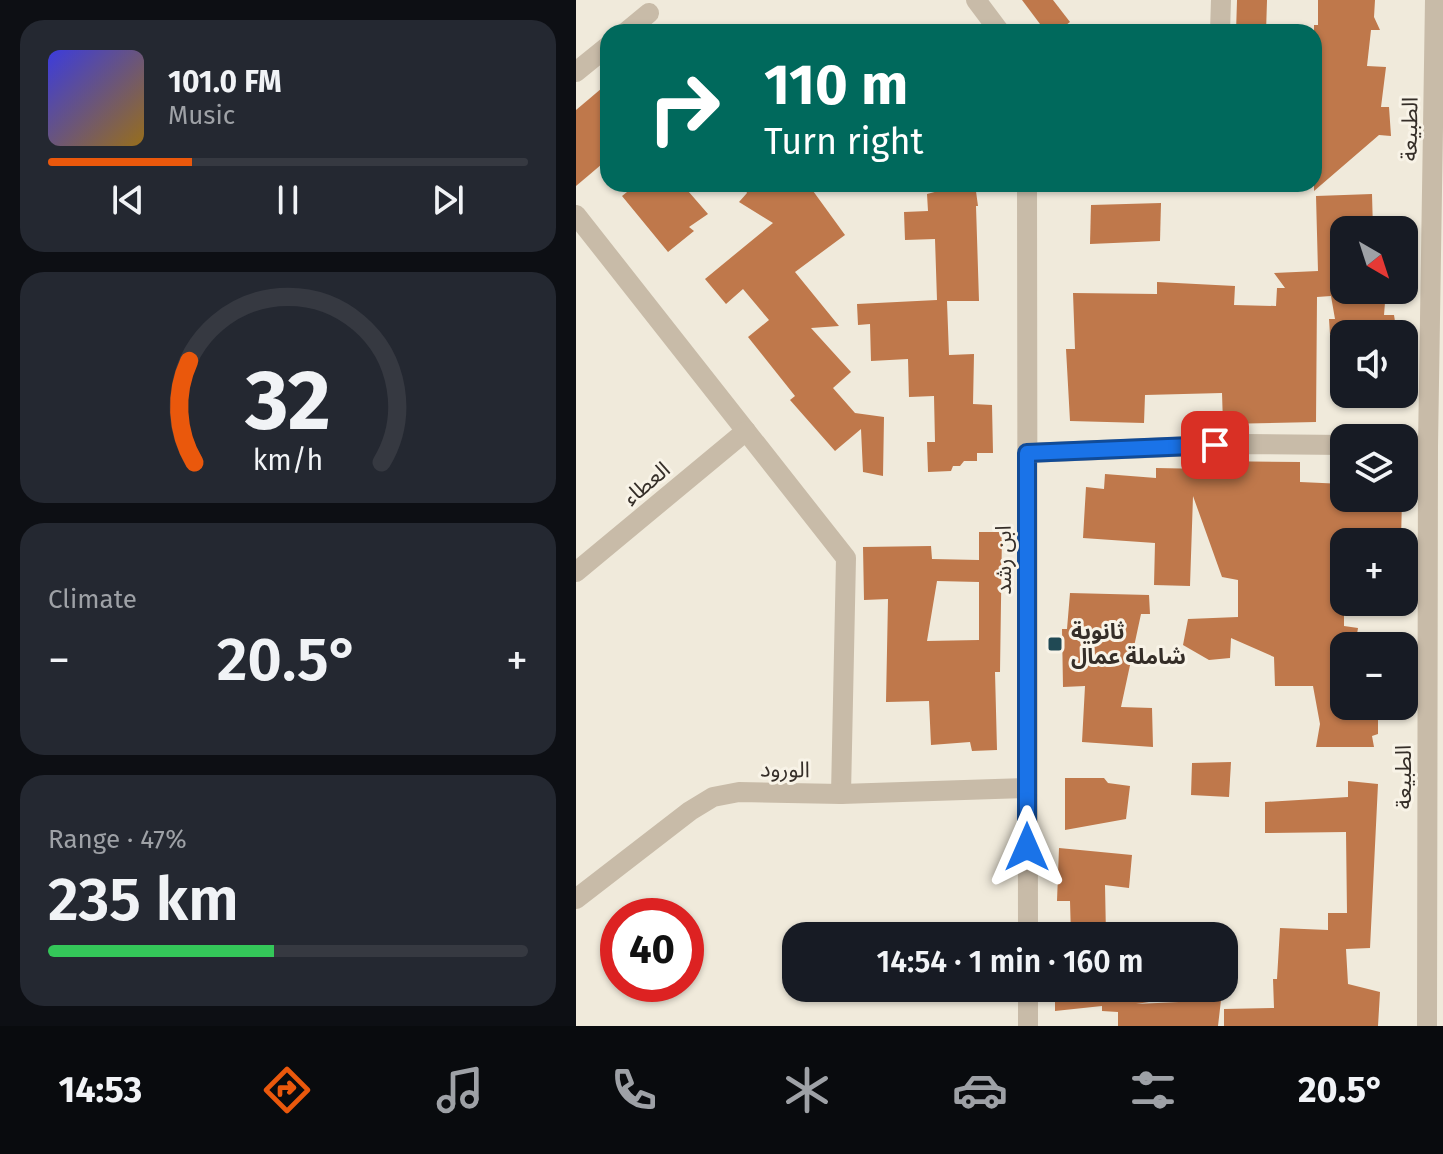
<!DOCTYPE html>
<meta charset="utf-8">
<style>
body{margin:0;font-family:"Fira Sans","Noto Sans Arabic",sans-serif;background:#242831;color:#f1f3f6;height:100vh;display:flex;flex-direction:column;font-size:30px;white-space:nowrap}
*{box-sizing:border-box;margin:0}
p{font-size:26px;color:#9ea1a6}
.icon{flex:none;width:44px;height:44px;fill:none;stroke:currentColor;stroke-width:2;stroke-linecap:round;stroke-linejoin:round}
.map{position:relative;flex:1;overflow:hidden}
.drawer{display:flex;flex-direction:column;gap:20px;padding:20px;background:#0d0f14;width:576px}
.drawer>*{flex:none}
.hud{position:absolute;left:24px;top:24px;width:722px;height:168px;border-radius:24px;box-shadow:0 2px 6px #0004;background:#00695c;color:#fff;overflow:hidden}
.needle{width:52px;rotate:141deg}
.controls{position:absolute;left:754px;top:216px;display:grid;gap:16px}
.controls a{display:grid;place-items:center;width:88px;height:88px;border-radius:16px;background:#171b24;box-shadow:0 2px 6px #0004;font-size:40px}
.speed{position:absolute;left:24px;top:898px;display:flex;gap:16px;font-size:40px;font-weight:700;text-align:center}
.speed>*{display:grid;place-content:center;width:104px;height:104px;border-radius:50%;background:#171b24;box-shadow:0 2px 6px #0004;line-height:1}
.speed .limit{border:12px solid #d22;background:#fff;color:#111}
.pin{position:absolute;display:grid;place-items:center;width:68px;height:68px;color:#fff;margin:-34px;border-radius:16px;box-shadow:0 4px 12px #0006}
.me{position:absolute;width:88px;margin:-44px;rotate:0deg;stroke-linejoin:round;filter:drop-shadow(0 0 6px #0008)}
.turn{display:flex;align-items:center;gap:28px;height:168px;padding:0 32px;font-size:36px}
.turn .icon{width:104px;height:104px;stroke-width:2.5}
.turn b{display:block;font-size:56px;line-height:68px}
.big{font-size:60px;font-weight:600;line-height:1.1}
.drawer .card{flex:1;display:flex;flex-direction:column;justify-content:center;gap:12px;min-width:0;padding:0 28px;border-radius:24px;background:#242831}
.drawer .dial{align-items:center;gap:0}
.dial svg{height:208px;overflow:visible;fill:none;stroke:#363941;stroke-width:7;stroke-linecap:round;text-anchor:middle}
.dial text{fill:#f1f3f6;stroke:none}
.song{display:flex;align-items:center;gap:24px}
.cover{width:96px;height:96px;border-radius:12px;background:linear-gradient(135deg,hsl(240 70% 55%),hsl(40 70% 35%))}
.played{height:8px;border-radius:4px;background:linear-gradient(90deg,#ea580c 30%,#363941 30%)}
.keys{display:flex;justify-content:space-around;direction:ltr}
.heat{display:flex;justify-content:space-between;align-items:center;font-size:44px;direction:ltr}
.charge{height:12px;border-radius:6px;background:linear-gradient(90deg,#34c759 47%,#363941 0)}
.trip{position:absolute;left:206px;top:922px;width:456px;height:80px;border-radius:24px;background:#171b24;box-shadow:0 2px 6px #0004;font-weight:600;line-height:80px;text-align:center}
.tabs{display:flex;height:128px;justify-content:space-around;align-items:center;background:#090b0e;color:#9ea1a6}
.tabs .icon{width:56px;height:56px}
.tabs .on{color:#ea580c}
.tabs b{font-size:36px;color:#f1f3f6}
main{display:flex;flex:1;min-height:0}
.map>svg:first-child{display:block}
</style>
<main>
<section class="drawer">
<div class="card">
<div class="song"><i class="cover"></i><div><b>101.0 FM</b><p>Music</p></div></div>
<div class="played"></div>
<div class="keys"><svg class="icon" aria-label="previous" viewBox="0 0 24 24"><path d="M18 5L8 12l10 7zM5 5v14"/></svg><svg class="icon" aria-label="pause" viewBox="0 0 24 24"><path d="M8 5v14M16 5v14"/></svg><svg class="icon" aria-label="next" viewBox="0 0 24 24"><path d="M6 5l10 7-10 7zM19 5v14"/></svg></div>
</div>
<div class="card dial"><svg viewBox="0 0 100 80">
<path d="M14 69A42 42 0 1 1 86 69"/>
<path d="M14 69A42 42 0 0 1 12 30" stroke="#ea580c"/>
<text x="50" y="56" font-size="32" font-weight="700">32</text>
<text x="50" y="72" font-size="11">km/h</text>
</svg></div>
<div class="card"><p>Climate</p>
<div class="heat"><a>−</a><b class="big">20.5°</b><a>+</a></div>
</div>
<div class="card"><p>Range · 47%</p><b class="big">235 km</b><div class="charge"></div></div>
</section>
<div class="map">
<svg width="867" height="1026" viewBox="0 0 867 1026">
<rect width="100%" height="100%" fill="#f0eadb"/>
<g fill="#bf784b" fill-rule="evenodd">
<path d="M446,0H477L494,22L481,32H470Z"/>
<path d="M661,0H691L690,32H660Z"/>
<path d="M742,0H799L798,17L804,30H795L791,66L810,67L805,107H813L815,136L803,135L738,191V25H742Z"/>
<path d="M32,83V159L0,186V110Z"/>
<path d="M61,184H106L132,214L113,227L118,231L92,252L46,196Z"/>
<path d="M167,184H232L269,235L219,272L263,326L235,328L275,372L257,388L279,413L308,417L307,476L287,472L285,429L259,451L214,400L219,396L172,337L193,320L167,289L150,304L129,279L197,223L163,202L171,193Z"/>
<path d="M389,184H399L402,206H400L403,301H371L373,355L398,354L397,404L416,405L417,453H401V461H388L384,466H377L375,471L352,472L351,442H359L358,396L333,397L332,359L295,361L294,324L282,325L281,304L361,300L359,239L329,240L328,212L352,211L351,194Z"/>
<path d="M796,194L797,230H768V290H810L808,315H818L821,334H754L753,319H759L755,296L741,297L740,422L647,424L646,393L569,395L568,423L494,421L490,349H499L497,293L581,294V282L659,286L658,305L700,306L701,288H709L698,273L742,271L740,196Z"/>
<path d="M585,203L584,241L514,244L515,205Z"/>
<path d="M636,461L724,462V482L768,484V498H826L825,542H768V626L782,628L779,646H768V706L802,709V734L796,736L798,747H740L744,724L737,686H699L698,657L655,638L654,658L633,660L607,645L612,619L662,617V580L646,577L617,496L614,586L578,585L579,543L507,538L510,487L528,489L529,474L580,478V468L631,469Z"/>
<path d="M403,532H426L424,672H419L421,750L396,751L394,742L355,745L353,701L310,702L312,599L288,600L287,547L355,546L356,559L403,560ZM361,581L403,582V640L351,641Z"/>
<path d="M494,593L573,595L574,614H565L545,707L576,708L577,747L506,742L509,686L487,687L486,629H491Z"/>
<path d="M655,762L653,797L615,795L616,763Z"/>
<path d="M489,778H528L532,783L554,786L550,819L489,830Z"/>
<path d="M772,781L802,784L794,948L770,949L772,984L804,992L802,1026H648V1009L698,1008L697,979H701L704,928L752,930V913H771L770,832L689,833V802L772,797Z"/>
<path d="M483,848L556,855L553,888L529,885L530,936H495L494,901H481Z"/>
<path d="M479,988H572L573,1002L560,1004L645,1000L642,1026H542V1012L526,1011V1006L479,1011Z"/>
</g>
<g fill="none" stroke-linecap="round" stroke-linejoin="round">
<g stroke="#c8bba8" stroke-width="20">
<path d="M400,0L424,32"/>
<path d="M50,32L73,13"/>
<path d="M644,32L645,0"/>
<path d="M0,72L32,46"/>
<path d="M451,184L452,936"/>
<path d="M0,215L270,558L265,794"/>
<path d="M828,445L852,446"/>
<path d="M451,453L670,444L768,445"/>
<path d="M0,572L170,431"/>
<path d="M0,899L114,811L137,797L163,792L265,794L451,788"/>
<path d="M452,988V1026"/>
<path d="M851,1026L852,446L859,0"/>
</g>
</g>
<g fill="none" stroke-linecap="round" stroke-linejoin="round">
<g stroke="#114b97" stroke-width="20">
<path id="route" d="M451,847V453L639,445"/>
</g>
<use href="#route" stroke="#1a73e8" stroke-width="14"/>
</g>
<rect fill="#204954" stroke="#f8f3e7" stroke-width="3" x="471" y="636" width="16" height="16" rx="4"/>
<g text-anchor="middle" stroke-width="6" stroke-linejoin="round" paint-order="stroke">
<g font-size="22" fill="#352e28" stroke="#f8f3e7">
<text transform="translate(833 129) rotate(-89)" y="8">الطبيعة</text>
<text transform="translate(70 483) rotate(-40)" y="8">العطاء</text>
<text transform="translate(427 560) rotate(-90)" y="8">ابن رشد</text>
<text transform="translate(209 769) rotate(1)" y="8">الورود</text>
<text transform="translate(827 777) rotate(-90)" y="8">الطبيعة</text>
</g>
<g font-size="22" font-weight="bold" fill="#352e28" stroke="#f8f3e7" text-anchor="start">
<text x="495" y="639">ثانوية<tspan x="495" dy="25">شاملة عمال</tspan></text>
</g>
</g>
</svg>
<div class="controls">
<a><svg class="needle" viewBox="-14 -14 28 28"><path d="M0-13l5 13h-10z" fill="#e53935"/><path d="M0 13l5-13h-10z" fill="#9ea1a6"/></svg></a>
<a><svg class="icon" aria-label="sound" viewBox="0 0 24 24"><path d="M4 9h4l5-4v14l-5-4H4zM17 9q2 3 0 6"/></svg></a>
<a><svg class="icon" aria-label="layers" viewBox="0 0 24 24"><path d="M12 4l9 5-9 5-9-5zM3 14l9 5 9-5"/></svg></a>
<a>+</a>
<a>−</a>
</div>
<div class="speed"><div class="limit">40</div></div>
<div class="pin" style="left:639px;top:445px;background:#d93025"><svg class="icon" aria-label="arrive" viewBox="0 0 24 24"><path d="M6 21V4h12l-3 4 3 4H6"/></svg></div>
<svg class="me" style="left:451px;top:847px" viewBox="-20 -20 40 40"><path d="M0-17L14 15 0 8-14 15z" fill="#1a73e8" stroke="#fff" stroke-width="4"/></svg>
<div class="trip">14:54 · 1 min · 160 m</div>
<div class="hud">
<div class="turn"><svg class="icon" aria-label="right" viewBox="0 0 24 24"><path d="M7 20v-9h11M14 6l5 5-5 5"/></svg><div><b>110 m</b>Turn right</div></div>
</div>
</div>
</main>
<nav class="tabs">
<b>14:53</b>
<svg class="icon on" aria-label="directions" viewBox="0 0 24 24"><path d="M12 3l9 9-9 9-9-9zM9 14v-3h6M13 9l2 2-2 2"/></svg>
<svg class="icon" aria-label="music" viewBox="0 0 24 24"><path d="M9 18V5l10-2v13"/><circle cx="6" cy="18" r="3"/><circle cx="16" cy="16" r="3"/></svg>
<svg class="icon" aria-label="phone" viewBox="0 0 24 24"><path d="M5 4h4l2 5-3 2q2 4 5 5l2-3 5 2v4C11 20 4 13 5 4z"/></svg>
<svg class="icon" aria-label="climate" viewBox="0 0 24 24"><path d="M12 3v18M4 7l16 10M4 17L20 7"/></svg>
<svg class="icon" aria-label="car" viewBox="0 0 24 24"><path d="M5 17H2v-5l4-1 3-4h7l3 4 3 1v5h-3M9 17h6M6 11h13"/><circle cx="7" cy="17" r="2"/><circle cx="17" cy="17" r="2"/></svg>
<svg class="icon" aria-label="filters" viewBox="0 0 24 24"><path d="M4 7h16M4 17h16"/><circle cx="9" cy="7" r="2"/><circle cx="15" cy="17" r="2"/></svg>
<b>20.5°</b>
</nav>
